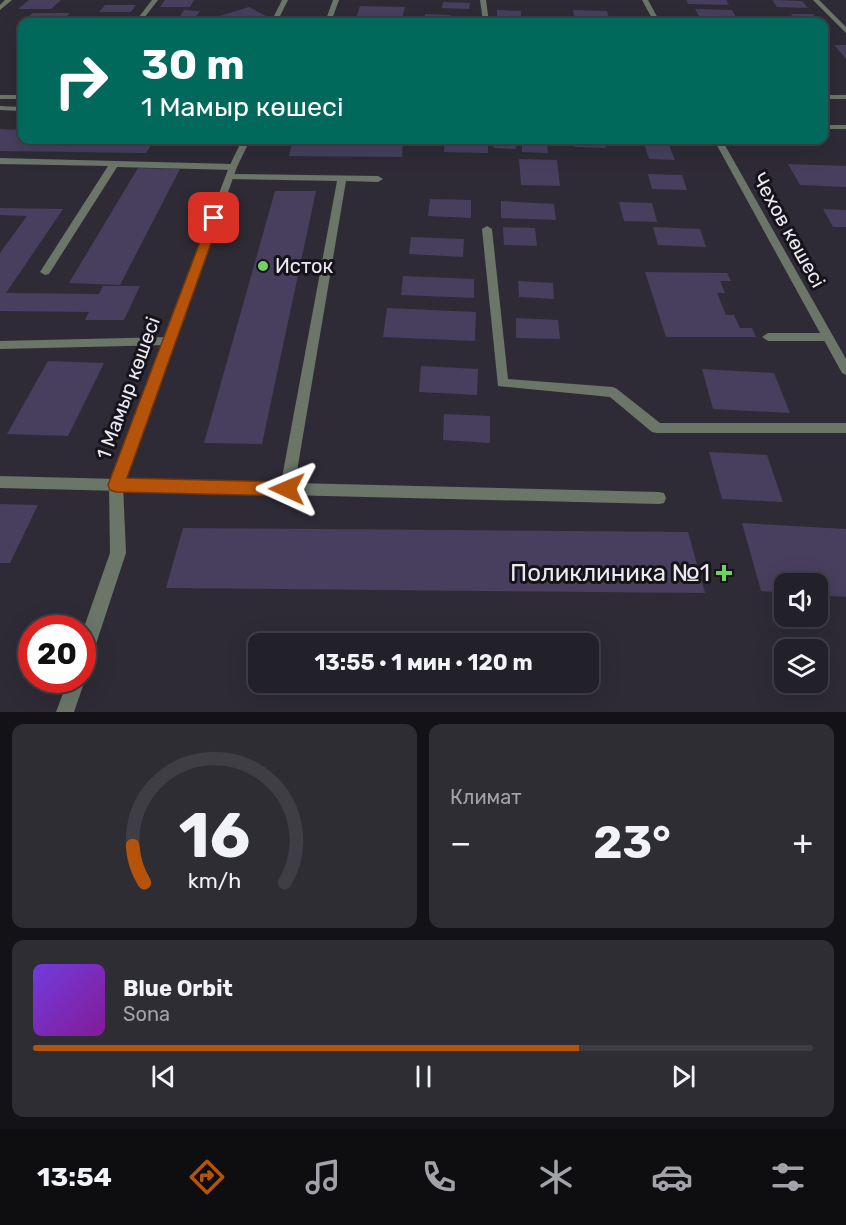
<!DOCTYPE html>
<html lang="ru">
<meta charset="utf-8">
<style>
body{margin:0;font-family:Rubik,sans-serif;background:#2e2d34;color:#f1f3f6;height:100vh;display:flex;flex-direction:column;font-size:22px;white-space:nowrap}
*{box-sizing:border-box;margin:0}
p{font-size:20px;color:#a2a3a8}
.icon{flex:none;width:33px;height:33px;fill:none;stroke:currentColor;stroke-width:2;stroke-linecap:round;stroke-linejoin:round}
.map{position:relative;height:712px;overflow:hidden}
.sheet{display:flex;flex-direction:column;gap:12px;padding:12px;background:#131216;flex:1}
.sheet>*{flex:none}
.top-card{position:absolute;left:18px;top:18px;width:810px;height:126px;border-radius:12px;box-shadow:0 6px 24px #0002,0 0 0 2px #3f3e45;background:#00695c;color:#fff;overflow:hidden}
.controls{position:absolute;left:774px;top:573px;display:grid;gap:12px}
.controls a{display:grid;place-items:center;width:54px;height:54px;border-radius:12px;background:#222028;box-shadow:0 6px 24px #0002,0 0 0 2px #3f3e45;font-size:30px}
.speed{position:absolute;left:18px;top:615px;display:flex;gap:12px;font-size:30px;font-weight:700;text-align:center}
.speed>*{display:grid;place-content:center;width:78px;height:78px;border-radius:50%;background:#222028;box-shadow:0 6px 24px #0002,0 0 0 2px #3f3e45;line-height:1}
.speed .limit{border:9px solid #d22;background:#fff;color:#111}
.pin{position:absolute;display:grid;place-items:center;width:51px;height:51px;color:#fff;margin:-26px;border-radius:12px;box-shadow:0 3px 9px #0006}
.me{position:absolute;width:66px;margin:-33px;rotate:271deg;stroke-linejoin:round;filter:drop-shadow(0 0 4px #0008)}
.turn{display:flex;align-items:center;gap:21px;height:126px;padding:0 24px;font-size:27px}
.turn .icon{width:78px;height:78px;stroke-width:2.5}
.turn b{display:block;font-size:42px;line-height:51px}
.big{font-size:45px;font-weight:700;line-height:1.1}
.sheet .widget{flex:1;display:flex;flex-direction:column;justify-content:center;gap:9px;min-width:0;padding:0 21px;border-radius:12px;background:#2e2d34}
.sheet .dial{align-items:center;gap:0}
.dial svg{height:156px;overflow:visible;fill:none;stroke:#3f3e45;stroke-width:7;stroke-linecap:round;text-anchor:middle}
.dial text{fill:#f1f3f6;stroke:none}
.song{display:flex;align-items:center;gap:18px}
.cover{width:72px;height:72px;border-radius:9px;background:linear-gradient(135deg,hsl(260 70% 55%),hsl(290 70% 35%))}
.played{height:6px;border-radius:3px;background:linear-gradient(90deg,#b45309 70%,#3f3e45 70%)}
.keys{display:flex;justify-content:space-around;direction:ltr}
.heat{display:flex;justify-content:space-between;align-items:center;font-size:33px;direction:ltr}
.sheet .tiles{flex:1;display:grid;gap:12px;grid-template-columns:1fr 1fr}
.widget:last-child{grid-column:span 2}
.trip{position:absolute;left:248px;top:633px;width:351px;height:60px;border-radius:12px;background:#222028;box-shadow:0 6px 24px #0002,0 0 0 2px #3f3e45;font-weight:700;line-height:60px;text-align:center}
.dock{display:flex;height:96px;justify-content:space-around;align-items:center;background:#0e0d10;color:#a2a3a8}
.dock .icon{width:42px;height:42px}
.dock .active{color:#b45309}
.dock b{font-size:27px;color:#f1f3f6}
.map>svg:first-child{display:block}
</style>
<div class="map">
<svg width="846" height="712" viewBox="0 0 846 712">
<rect width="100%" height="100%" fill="#2e2b36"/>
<g fill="#473f5d">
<path d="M29,0H61L51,9H18Z"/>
<path d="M165,0H194L190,7H160Z"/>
<path d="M686,0H726L729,5L688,4Z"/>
<path d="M772,0L802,1L808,8L777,7Z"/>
<path d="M443,2L470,3L469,9L442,8Z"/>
<path d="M105,5H136L131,12H99Z"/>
<path d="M360,6L405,7L402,19L356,18Z"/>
<path d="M249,7L266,16L246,22H221L213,18Z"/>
<path d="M695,9L732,10L736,17L699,16Z"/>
<path d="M184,10L200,11L194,19H178Z"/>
<path d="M497,10L521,11V17L497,16Z"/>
<path d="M573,10L607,11L609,18L574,17Z"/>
<path d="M33,13H70L61,22H22Z"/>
<path d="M425,14L450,15V22H424Z"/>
<path d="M791,14H813L819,21H796Z"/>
<path d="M111,16H129L124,22H105Z"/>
<path d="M834,45H846V59Z"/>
<path d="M0,129L22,130V140H154L146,153L0,151Z"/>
<path d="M293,140H403L402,157L289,156Z"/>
<path d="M445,140H488V153L444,152Z"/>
<path d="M493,140H515L516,149L494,148Z"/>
<path d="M522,140H547L548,153L522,152Z"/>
<path d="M573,140H604L606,148L575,147Z"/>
<path d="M643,140H667L675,160L649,159Z"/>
<path d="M519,159L557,160L560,186L521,185Z"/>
<path d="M788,164L846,166V187L800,185Z"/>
<path d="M138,168L180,169L120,285L69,283Z"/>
<path d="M648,174L682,175L687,190L652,189Z"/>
<path d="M275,191H316L262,444L204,443Z"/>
<path d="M430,199L471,200V218L428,216Z"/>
<path d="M501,201L554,204L556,220L501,218Z"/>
<path d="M619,202L652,203L657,222L624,221Z"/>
<path d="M0,208L63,209L6,293L99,294L103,286H140L124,320H85L89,312L0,311V253L27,216L0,215Z"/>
<path d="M823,209L846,210V227H833Z"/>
<path d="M503,227L535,228L537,246L504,245Z"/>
<path d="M653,227L700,229L706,247L658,245Z"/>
<path d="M411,237L464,239L463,257L409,254Z"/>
<path d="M645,272L727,273L731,281H720L725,293H717L726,315H734L740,328H752L756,337H666Z"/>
<path d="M403,276L474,279V298L401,295Z"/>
<path d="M518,281L553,283L554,299L519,297Z"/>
<path d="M387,308L476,312L475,341L383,337Z"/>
<path d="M516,318L558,320L560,339L516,338Z"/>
<path d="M48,361L104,363L68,436L7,434Z"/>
<path d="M421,366L478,369L477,395L419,392Z"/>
<path d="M702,369L774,373L790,413L713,409Z"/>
<path d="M444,414L490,416V443L443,440Z"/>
<path d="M709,452L767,455L783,502L722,499Z"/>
<path d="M0,504L38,505L10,563H0Z"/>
<path d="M742,523L846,529V597L818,595V584H784V593L761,591Z"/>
<path d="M183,528L688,532L705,593L166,588Z"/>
</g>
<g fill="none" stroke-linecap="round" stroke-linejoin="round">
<g fill="#6b7669" fill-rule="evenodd">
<path d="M152,0H158L141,22H135Z"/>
<path d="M480,0H486L489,22H483Z"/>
<path d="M813,0H819L846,27V33Z"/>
<path d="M0,158L233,164L237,167L233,170L117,167L49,274L45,275L40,272L108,166L0,164Z"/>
<path d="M230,174L378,176L383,179L378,182L346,181L295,483L659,492L664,493L666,498L664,503L659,504L0,488V476L281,483L337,181L227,179V175Z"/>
<path d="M487,226L492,229L508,379L613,387L617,389L660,423H846V433H657L652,432L610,397L498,386L482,229Z"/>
<path d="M768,333H828L834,337L828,341H768L762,337Z"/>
<path d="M169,337L175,341L169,345L0,349V341Z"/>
</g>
<g fill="#6b7669" fill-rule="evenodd">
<path d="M5,0H12L0,10V5Z"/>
<path d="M282,0H288L277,22H271Z"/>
<path d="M333,0H339L331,22H325Z"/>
<rect x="824" y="95" width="22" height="4"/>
<rect x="824" y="125" width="22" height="4"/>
<path d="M242,140H250L237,167L123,485L126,553L91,659L88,665L82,667V633L110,553L109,485L229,167Z"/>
<path d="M82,675L85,680L74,712H56L68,680H82Z"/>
</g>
<g fill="#6b7669" fill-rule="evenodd">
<path d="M642,0H648L660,22H654Z"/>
<rect x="0" y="95" width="22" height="4"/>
<path d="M0,106L22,107V111L0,110Z"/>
<path d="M714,140H722L846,359V375L842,373Z"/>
</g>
</g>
<path fill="#b45309" stroke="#753606" stroke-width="1.5" d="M214,214L220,218L127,478L287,482L293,484L295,489L293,494L287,496L116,492L110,490L108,485L209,218Z"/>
<g fill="#70d35f" stroke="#16141a" stroke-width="2">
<circle cx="263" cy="266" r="6"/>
<path d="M721 564h6v6h6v6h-6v6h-6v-6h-6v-6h6z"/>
</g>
<g text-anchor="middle" stroke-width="6" stroke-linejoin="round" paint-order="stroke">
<g font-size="20" fill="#ebeaf1" stroke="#16141a">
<text transform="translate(789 230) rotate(61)" y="7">Чехов көшесі</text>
<text transform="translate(128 388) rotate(-70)" y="7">1 Мамыр көшесі</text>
</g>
<g font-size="20" fill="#ebeaf1" stroke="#16141a" text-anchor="start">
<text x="275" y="273">Исток</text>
</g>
<g font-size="24" fill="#ebeaf1" stroke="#16141a" text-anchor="end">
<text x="710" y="581">Поликлиника №1</text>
</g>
</g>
</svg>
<div class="controls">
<a><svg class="icon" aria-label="sound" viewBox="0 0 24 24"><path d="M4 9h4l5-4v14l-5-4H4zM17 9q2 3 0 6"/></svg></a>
<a><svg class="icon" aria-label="layers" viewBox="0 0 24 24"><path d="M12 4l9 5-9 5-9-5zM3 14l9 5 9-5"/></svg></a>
</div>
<div class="speed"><div class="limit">20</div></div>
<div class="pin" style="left:214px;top:218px;background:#d93025"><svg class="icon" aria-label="arrive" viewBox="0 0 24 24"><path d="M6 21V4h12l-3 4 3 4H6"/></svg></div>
<svg class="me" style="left:287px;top:489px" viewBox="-20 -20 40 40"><path d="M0-17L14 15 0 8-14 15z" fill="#b45309" stroke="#fff" stroke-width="4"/></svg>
<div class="trip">13:55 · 1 мин · 120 m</div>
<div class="top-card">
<div class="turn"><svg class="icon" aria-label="right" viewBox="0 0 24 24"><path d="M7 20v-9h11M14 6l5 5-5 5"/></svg><div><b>30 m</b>1 Мамыр көшесі</div></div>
</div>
</div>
<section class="sheet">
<div class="tiles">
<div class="widget dial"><svg viewBox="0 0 100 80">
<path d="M14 69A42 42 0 1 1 86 69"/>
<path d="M14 69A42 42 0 0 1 8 50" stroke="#b45309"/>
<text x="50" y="56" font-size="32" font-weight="700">16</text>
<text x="50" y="72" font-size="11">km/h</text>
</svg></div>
<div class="widget"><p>Климат</p>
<div class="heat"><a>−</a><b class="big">23°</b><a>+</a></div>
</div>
<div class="widget">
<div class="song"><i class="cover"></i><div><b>Blue Orbit</b><p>Sona</p></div></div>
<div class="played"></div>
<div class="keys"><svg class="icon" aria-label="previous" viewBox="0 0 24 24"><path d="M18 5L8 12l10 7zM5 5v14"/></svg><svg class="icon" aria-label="pause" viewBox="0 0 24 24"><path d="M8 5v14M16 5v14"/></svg><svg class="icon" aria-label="next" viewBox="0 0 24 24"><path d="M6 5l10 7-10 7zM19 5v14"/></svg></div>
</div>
</div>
</section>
<nav class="dock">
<b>13:54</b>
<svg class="icon active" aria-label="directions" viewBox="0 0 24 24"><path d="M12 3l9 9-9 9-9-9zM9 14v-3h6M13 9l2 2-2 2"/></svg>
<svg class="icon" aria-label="music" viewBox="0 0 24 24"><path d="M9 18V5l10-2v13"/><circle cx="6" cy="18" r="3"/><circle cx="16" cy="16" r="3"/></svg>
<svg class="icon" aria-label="phone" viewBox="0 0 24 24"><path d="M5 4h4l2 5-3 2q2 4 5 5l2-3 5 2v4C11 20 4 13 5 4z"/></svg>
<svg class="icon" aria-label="climate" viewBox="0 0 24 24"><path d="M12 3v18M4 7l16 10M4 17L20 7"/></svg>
<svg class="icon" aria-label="car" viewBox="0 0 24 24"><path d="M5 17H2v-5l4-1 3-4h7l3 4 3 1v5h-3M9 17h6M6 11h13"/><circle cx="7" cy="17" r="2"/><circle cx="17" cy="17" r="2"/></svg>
<svg class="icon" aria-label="filters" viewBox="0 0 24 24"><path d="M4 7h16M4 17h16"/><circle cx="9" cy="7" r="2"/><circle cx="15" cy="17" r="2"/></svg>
</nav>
